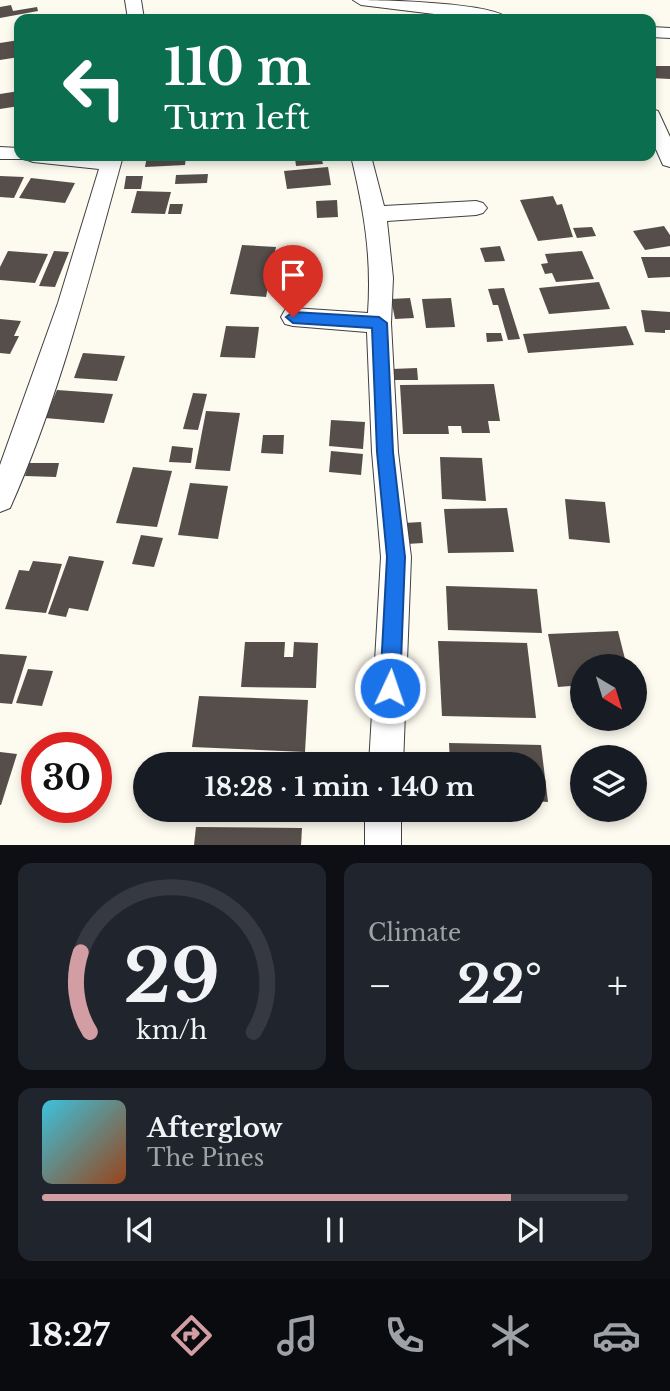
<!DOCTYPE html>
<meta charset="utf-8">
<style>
body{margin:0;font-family:"Libre Baskerville",serif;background:#20242c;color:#f1f3f6;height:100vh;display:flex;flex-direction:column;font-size:26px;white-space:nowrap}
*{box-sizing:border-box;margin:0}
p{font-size:23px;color:#9ea1a6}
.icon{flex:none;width:38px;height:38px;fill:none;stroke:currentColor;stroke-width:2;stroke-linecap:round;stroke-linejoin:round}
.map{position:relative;height:845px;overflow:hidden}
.side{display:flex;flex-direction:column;gap:18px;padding:18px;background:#0d0f14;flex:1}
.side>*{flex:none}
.banner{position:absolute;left:14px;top:14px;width:642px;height:147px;border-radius:14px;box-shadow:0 4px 10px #0003;background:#0b6e4f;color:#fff;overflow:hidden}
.needle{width:46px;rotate:142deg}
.tools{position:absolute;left:570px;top:654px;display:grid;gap:14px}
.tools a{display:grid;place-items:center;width:77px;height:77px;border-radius:50%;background:#171b24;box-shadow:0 4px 10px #0003;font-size:35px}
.speed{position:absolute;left:21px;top:732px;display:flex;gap:14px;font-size:35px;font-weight:700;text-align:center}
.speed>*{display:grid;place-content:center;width:91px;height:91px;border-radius:50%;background:#171b24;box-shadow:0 4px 10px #0003;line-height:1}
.speed .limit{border:10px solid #d22;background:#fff;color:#111}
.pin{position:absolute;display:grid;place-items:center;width:60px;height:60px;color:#fff;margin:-72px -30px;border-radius:50% 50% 50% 0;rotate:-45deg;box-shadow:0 0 7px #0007}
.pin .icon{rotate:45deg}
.me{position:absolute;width:77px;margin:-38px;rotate:3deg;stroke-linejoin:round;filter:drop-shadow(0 0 5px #0008)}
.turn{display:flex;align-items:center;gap:24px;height:147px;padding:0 35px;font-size:32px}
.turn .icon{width:91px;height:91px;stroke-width:2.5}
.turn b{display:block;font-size:49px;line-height:60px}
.big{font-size:52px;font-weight:800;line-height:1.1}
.side .card{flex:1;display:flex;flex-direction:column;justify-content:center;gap:10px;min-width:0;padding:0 24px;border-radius:14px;background:#20242c}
.side .dial{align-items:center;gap:0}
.dial svg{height:182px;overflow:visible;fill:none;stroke:#363941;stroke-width:7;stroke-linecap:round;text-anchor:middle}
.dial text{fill:#f1f3f6;stroke:none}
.song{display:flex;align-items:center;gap:21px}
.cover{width:84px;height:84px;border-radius:10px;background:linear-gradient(135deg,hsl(190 70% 55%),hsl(20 70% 35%))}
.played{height:7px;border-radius:4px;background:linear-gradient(90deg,#d29ea3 80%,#363941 80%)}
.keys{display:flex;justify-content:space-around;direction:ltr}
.heat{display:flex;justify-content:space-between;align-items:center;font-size:38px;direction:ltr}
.side .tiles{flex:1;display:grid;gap:18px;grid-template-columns:1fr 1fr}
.card:last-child{grid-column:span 2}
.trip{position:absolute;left:133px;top:752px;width:413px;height:70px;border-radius:35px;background:#171b24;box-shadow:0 4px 10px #0003;font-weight:800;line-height:70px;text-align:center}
.tab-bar{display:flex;height:112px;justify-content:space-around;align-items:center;background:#090b0e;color:#9ea1a6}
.tab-bar .icon{width:49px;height:49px}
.tab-bar .on{color:#d29ea3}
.tab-bar b{font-size:32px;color:#f1f3f6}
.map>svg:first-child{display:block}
</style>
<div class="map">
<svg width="670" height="845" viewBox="0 0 670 845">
<rect width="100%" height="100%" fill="#fdfaef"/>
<g fill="#554e4b">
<path d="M11,5L13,11L37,7L38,11L0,18V7Z"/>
<path d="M19,40V57L0,60V43Z"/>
<path d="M651,66H670V79L651,78Z"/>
<path d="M19,91V106L0,109V94Z"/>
<path d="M147,156H186L185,165L145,167Z"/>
<path d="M321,156L323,164L296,166L295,158Z"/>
<path d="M328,167L331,185L287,189L284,171Z"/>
<path d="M208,174L207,183L175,184L176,175Z"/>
<path d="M0,176L24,177L14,198L0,197Z"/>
<path d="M126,176H143L141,189H124Z"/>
<path d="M31,178L75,183L65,203L19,198Z"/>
<path d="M137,191L171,192L165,214L131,213Z"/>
<path d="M553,196L557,205L562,204L573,237L538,241L520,200Z"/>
<path d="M337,200L338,217L317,218L316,201Z"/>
<path d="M170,204H183L181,214H168Z"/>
<path d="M664,226L670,235V246L645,250L633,231Z"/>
<path d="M592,227L596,236L577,238L573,228Z"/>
<path d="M242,245L276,247L266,297L230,294Z"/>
<path d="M500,246L505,261L485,262L480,248Z"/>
<path d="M8,251L48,254L35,283L0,280V267Z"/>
<path d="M54,251L69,252L55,287L39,286Z"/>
<path d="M582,251L594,279L556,282L552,273L545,274L541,264L548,263L545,254Z"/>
<path d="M641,257H670V277L648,278Z"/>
<path d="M599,282L610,309L549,314L539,288Z"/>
<path d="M504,288L520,339L508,340L498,305H493L488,289Z"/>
<path d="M410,298L414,318L395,319L391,299Z"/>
<path d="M451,298L455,327L426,328L422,299Z"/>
<path d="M641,310L670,312V330H665V333L645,332Z"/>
<path d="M0,319L21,321L14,336H19L10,354L0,353Z"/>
<path d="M226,326L259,327L255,358L220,357Z"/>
<path d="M626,326L634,345L528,353L523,334Z"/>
<path d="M486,333H501L503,341L487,342Z"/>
<path d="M83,353L125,356L117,381L74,378Z"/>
<path d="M417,368L418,380H393L392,369Z"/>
<path d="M494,384L500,421H488L490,433H462L461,426H448L449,434H403L400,385Z"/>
<path d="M57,390L113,394L104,423L45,418Z"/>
<path d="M193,393L207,394L198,430L183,429Z"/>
<path d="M206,411L240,413L230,471L195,469Z"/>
<path d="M331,420L365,422L363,449L329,446Z"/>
<path d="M263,435H284L283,454L261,453Z"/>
<path d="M172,446L193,448L191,463L169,462Z"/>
<path d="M331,451L363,454L361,475L329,472Z"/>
<path d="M440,457L482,458L486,501L442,499Z"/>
<path d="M29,463H59L56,477L25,476Z"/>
<path d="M133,467L172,471L157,527L116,523Z"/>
<path d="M190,483L228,486L218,539L178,535Z"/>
<path d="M565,499L605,502L610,543L569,539Z"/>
<path d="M507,508L514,552L448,553L444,509Z"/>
<path d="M421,522L423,543L407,544L404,523Z"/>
<path d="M141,535L163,538L154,567L132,564Z"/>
<path d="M69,556L104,561L88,611L69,608L66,617L48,614Z"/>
<path d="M33,561L62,564L46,613L5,609L19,570L29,571Z"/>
<path d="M446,586L537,589L542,633L448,630Z"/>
<path d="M618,631L627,667H583V685L558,687L548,634Z"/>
<path d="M438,641L527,643L536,718L442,716Z"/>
<path d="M245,642H285L284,657H293L294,642L318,643L316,688L241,687Z"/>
<path d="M0,654L27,656L12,704L0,703Z"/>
<path d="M28,669L53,671L42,706L16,703Z"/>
<path d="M199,696L308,700L305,752L192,747Z"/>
<path d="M449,743L541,745L548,802L534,801V765H450Z"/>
<path d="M0,752L17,754L1,805H0Z"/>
<path d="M196,827L302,828L301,845H194Z"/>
</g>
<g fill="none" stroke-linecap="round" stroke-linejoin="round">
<g stroke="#404040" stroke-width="2">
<g id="minor">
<path d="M125,0H141L144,19H128Z"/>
<path d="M353,0C380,0 493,2 509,19H475L361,5Z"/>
<path d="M651,27L670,28V38L651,37Z"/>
<path d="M651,109L658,111L670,137V167L663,165L651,138Z"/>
<path d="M0,147L19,148V156H123C90,274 60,396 10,508L0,512V465L58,303L99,169L33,162L25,159H0Z"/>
<path d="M351,156H371L384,206L476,201L483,203L487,208L483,213L476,215L387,221L393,278L391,323L398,452L411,557L403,765H369L381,557L372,452L367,332L293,326L285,324L281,317L285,310L293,308L368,313C372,257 364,210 351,156Z"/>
<rect x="365" y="810" width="36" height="35"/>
</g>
</g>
<use href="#minor" fill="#fff" fill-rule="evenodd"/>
</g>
<path fill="#1a73e8" stroke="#114b97" stroke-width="2" d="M293,312L379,317L387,323L393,452L405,557L400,688L397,695L390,698L383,695L380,688L387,557L377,452L372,328L293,323L286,317Z"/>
</svg>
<div class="tools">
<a><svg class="needle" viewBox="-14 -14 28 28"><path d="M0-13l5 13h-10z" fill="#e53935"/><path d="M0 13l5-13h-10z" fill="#9ea1a6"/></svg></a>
<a><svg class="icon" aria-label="layers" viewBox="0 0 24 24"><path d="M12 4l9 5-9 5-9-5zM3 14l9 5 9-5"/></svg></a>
</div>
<div class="speed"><div class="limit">30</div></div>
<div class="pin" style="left:293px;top:317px;background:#d93025"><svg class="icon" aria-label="arrive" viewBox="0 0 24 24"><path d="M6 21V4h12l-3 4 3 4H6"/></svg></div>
<svg class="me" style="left:390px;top:688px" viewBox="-20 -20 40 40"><circle r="17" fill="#1a73e8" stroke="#fff" stroke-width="3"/><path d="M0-11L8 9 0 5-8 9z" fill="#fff"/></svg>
<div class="trip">18:28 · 1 min · 140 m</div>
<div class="banner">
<div class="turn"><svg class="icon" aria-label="left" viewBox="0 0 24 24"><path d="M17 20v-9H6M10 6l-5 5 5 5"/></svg><div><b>110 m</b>Turn left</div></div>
</div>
</div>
<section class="side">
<div class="tiles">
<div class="card dial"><svg viewBox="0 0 100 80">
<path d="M14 69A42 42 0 1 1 86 69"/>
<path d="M14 69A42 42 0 0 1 10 34" stroke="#d29ea3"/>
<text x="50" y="56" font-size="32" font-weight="700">29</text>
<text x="50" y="72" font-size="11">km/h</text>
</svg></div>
<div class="card"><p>Climate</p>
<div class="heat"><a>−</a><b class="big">22°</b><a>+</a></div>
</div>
<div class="card">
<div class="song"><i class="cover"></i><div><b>Afterglow</b><p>The Pines</p></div></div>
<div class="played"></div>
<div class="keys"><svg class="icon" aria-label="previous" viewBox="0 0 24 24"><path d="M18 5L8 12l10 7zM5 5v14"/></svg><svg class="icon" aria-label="pause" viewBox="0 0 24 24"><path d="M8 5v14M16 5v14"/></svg><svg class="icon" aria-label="next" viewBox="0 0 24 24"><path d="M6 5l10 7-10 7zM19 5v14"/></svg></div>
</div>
</div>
</section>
<nav class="tab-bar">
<b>18:27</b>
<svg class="icon on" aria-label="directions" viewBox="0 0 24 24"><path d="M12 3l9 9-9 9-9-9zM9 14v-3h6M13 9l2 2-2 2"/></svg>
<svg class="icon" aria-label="music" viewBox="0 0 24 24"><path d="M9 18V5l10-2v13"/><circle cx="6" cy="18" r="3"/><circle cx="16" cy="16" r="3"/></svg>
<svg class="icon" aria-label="phone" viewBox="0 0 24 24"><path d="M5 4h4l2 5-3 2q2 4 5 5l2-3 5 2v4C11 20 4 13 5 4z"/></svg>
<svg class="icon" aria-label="climate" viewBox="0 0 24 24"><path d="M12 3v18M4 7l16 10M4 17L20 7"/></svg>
<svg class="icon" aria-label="car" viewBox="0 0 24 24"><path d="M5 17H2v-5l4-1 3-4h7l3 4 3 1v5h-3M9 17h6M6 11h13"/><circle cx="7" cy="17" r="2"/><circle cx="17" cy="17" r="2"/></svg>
</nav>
